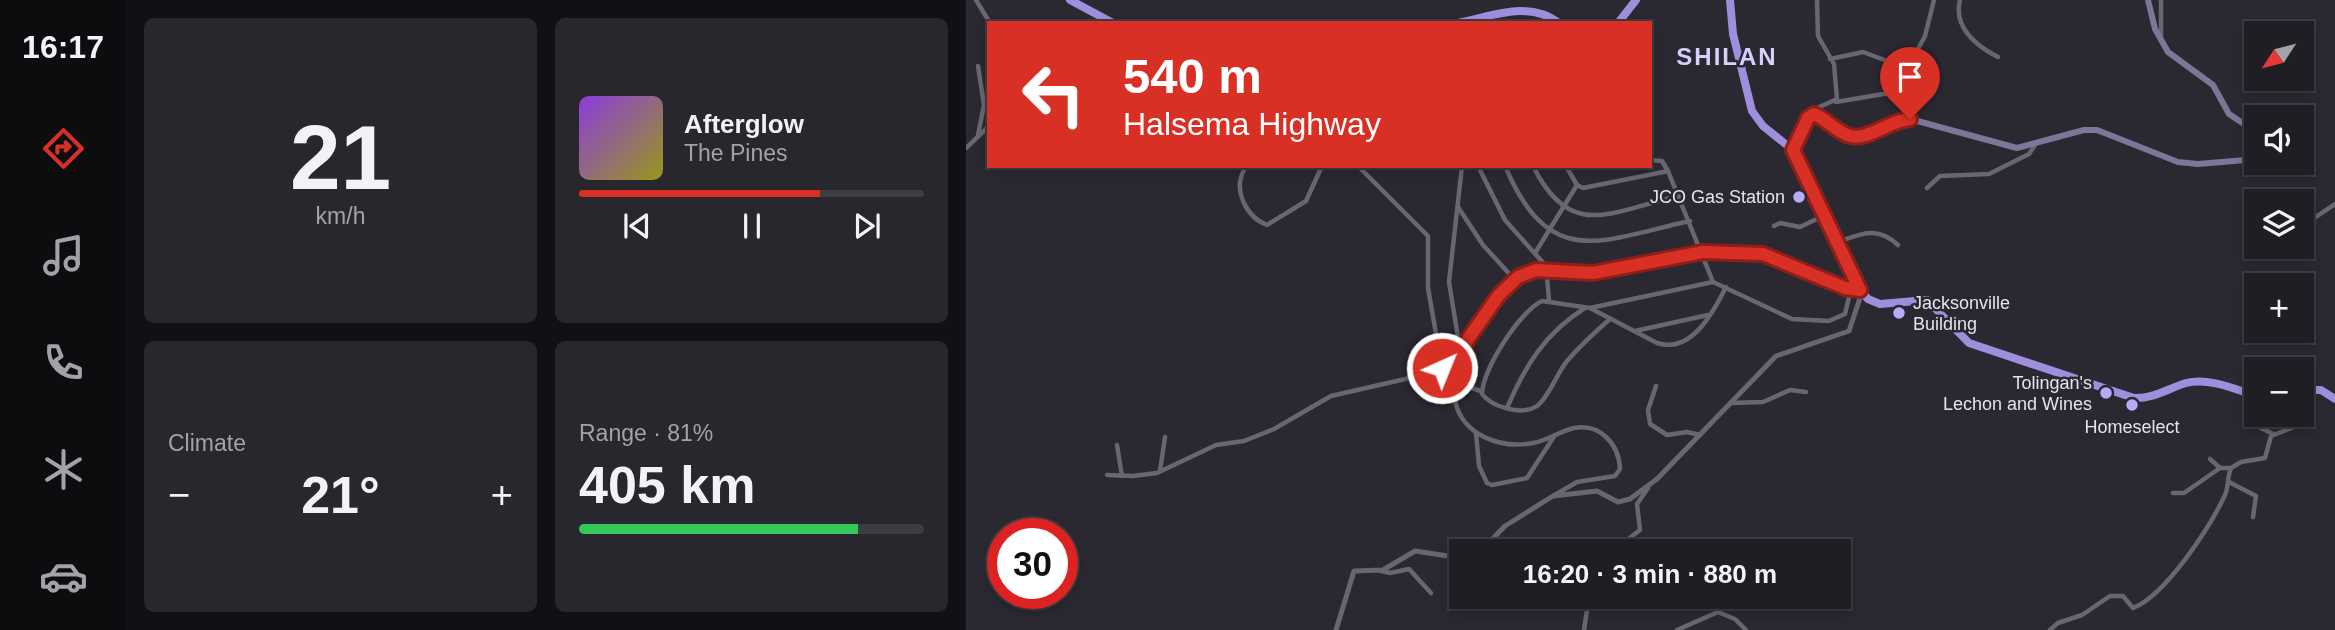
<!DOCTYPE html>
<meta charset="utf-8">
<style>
body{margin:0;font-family:Helvetica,sans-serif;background:#28272d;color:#f1f3f6;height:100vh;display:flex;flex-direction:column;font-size:26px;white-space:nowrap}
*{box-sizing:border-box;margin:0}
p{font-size:23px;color:#a2a2a7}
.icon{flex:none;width:38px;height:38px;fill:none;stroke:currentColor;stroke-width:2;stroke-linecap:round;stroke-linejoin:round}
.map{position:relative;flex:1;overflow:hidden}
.sheet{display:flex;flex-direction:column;gap:18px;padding:18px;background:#121014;width:840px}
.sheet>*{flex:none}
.hud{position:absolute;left:21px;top:21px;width:665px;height:147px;border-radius:0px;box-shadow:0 4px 10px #0003,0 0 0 2px #3d3c42;background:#d93025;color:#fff;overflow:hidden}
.needle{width:46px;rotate:234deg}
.controls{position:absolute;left:1278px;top:21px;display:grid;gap:14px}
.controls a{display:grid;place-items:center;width:70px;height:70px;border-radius:0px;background:#201e25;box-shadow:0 4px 10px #0003,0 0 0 2px #3d3c42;font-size:35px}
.speed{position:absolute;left:21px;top:518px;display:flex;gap:14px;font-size:35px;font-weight:700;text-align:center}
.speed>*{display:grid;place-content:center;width:91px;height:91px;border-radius:50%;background:#201e25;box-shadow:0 4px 10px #0003,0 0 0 2px #3d3c42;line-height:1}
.speed .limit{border:10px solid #d22;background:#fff;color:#111}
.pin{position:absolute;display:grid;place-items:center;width:60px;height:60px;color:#fff;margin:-72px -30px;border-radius:50% 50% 50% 0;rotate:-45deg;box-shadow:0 0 7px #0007}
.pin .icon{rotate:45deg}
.me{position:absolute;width:77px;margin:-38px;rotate:44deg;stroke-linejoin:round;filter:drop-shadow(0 0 5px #0008)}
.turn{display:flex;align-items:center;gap:24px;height:147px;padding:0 21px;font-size:32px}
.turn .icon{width:91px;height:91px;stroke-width:2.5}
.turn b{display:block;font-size:49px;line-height:60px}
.big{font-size:52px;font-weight:700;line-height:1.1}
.sheet .card{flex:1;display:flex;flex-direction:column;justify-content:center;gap:10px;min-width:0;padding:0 24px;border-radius:10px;background:#28272d}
.sheet .dial{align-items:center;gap:0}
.dial b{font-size:91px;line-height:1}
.song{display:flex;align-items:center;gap:21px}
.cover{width:84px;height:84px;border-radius:10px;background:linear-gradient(135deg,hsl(270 70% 55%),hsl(60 70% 35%))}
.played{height:7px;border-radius:4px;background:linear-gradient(90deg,#d93025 70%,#3d3c42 70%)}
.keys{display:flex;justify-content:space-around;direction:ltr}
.heat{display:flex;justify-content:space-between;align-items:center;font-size:38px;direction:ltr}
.charge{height:10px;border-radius:5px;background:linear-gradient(90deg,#34c759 81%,#3d3c42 0)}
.sheet .tiles{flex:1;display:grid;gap:18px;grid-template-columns:repeat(2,1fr)}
.trip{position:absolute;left:483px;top:539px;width:402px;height:70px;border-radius:0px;background:#201e25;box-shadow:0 4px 10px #0003,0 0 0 2px #3d3c42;font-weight:700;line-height:70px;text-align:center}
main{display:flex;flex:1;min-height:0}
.tabs{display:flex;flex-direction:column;width:126px;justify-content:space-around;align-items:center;background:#0d0c0f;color:#a2a2a7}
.tabs .icon{width:49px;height:49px}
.tabs .on{color:#d93025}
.tabs b{font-size:32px;color:#f1f3f6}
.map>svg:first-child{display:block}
</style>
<main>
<nav class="tabs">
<b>16:17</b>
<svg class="icon on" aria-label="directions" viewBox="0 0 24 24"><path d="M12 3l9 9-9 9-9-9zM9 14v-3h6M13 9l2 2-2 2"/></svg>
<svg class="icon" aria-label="music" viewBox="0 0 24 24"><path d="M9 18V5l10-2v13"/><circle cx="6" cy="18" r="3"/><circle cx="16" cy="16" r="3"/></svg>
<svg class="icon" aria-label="phone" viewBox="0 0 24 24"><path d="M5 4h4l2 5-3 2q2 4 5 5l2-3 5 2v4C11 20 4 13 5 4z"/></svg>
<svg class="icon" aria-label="climate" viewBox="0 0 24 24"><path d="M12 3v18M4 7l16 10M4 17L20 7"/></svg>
<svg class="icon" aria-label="car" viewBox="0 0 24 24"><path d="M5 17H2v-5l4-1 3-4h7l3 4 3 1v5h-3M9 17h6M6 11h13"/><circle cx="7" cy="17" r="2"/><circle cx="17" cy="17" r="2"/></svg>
</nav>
<section class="sheet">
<div class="tiles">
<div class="card dial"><b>21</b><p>km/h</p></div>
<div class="card">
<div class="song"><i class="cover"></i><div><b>Afterglow</b><p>The Pines</p></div></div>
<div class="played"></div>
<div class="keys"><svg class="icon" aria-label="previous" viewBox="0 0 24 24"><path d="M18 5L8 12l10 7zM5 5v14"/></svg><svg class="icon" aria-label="pause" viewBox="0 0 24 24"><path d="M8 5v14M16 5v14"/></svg><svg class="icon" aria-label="next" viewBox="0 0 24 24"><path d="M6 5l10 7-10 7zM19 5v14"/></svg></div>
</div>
<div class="card"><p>Climate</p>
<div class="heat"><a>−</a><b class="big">21°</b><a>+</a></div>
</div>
<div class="card"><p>Range · 81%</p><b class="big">405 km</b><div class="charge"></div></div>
</div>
</section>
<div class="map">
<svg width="1369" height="630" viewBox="0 0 1369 630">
<rect width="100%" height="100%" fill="#2a2831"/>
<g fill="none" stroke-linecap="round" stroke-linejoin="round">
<g stroke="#686771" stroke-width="4.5">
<path d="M10,0L24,23"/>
<path d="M994,0C987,27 1010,46 1032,57"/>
<path d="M1195,0V37"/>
<path d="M864,59L897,52L924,62H945L959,36L968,0"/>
<path d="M12,66L18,105L12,135"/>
<path d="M870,102L929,92L944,64"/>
<path d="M842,117L849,109L871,99L868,64L852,36L851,0"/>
<path d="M0,148L23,126"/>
<path d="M684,160L696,161L702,171L747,282"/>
<path d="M392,166L462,236V288L476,368"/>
<path d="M496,166L483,282L495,356L506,386"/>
<path d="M512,166L539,220L580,266L583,300"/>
<path d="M539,166C584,271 633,241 724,221"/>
<path d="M567,166C605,242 645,211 713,196"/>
<path d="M600,166L611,185L617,188L702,171"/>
<path d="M278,170C267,190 280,217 301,225L340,201L356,166"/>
<path d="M961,188L974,176L1023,174L1063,154L1069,145"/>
<path d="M492,207L517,245L549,280"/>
<path d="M808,226L814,223L834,227L859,215"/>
<path d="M1335,227L1369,204"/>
<path d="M872,242C896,233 912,226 932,245"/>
<path d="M569,253L611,185"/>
<path d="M1291,254L1306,247"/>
<path d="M624,308L691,343C725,354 747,313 760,287"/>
<path d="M644,319C629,332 614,346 601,361C591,373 583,397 571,406C556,416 526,407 516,394C516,370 554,311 576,301L624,308L747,282L826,319L863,321L879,314L885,289"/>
<path d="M669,331L742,315"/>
<path d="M690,386L682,410L684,424L701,435L721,432L734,435"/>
<path d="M515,391L502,387L491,396L489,401C497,436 535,449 567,443C581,441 594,431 608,428C634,423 653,444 654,469L649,476L611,482L587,496"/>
<path d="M765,403L797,402L824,390L840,392"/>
<path d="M541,408C559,366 579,333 619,308"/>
<path d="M1279,420L1307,434"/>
<path d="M510,433L513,466L521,483L526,485L561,478L589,435"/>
<path d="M151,445L156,476"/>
<path d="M1244,459L1254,468H1265"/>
<path d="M194,471L199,437"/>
<path d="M141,475L167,476L191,473L250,445L278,441L308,429L365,396L470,372L495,356L502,339L533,295L552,277L570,270L581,268L627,273L737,252L799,254L866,283L893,290"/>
<path d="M1263,482L1290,496L1287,517"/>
<path d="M1207,493H1218L1254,468"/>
<path d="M606,546L618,551"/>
<path d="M647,551L674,530L671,504L682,488"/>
<path d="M415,571L424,573L443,569L465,593"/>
<path d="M618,630L623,597"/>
<path d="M711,630L752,612L769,619L780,630"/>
<path d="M1084,630L1092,623L1116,615L1144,596H1157L1167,608C1200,595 1244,527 1259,495C1263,486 1261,477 1265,468L1275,462L1299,458L1305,436L1328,427L1330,415"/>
</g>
<g stroke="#686771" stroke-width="5">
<path d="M515,551L539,526L587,496L631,491L652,502L664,499L691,479L810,356L883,331L896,292"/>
<path d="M370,630L388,571L417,570L449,551L495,558"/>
</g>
<g stroke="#7c7699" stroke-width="6">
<path d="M1182,0L1189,29L1202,52L1247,85L1263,114L1290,132"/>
<path d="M827,150L842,118L848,114C860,119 869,130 881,135C900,143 923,121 944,119L1051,148L1118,130H1131L1212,162L1232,164L1280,160L1290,150"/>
</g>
<g stroke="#9e8edc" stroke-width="8">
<path d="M104,0L147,23"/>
<path d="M764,0L767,34L786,111L797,126L827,150L894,290L902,299L914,304L961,300L1003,343L1168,398C1187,399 1203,388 1220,383C1242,377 1269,389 1290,396"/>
<path d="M492,23C527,16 562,0 593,23"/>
<path d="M652,23L670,0"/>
<path d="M1335,390H1355L1369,399"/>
</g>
</g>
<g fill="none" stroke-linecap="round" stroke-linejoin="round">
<g stroke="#8d1f18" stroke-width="18">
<path id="route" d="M476,368L495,356L502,339L533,295L552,277L570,270L627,273L737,252L797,254L879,288L894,290L827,150L842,118L848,114C860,119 869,130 881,135C900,143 923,120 944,119"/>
</g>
<use href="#route" stroke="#d93025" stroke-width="12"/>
</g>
<g fill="#b9abf7" stroke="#2a2831" stroke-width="2.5">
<circle cx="833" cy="197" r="7"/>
<circle cx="933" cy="313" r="7"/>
<circle cx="1140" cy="393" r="7"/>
<circle cx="1166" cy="405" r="7"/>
</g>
<g text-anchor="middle" stroke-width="5" stroke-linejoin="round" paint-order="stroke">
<g font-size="18" fill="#e4e3e9" stroke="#2a2831" text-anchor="end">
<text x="819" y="203">JCO Gas Station</text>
<text x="947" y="309" text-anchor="start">Jacksonville<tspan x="947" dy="21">Building</tspan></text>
<text x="1126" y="389">Tolingan's<tspan x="1126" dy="21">Lechon and Wines</tspan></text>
<text x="1166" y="433" text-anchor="middle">Homeselect</text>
</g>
<g font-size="24" font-weight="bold" letter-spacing="2" fill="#d6d0fb" stroke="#2a2831">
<text x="761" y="65">SHILAN</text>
</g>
</g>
</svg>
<div class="controls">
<a><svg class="needle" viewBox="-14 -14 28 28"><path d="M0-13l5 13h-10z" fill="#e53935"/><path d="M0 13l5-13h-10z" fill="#a2a2a7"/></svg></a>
<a><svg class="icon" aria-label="sound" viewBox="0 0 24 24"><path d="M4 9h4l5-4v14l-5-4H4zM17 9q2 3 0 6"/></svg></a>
<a><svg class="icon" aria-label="layers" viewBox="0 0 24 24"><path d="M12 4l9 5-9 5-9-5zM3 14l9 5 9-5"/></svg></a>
<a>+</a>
<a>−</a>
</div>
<div class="speed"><div class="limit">30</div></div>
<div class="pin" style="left:944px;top:119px;background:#d93025"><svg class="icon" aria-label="arrive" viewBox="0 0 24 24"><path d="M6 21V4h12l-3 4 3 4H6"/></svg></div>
<svg class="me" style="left:476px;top:368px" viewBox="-20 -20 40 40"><circle r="17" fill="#d93025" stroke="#fff" stroke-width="3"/><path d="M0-11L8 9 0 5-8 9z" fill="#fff"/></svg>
<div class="trip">16:20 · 3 min · 880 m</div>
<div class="hud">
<div class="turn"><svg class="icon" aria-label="left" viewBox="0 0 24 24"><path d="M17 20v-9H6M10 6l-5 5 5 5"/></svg><div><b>540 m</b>Halsema Highway</div></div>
</div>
</div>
</main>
